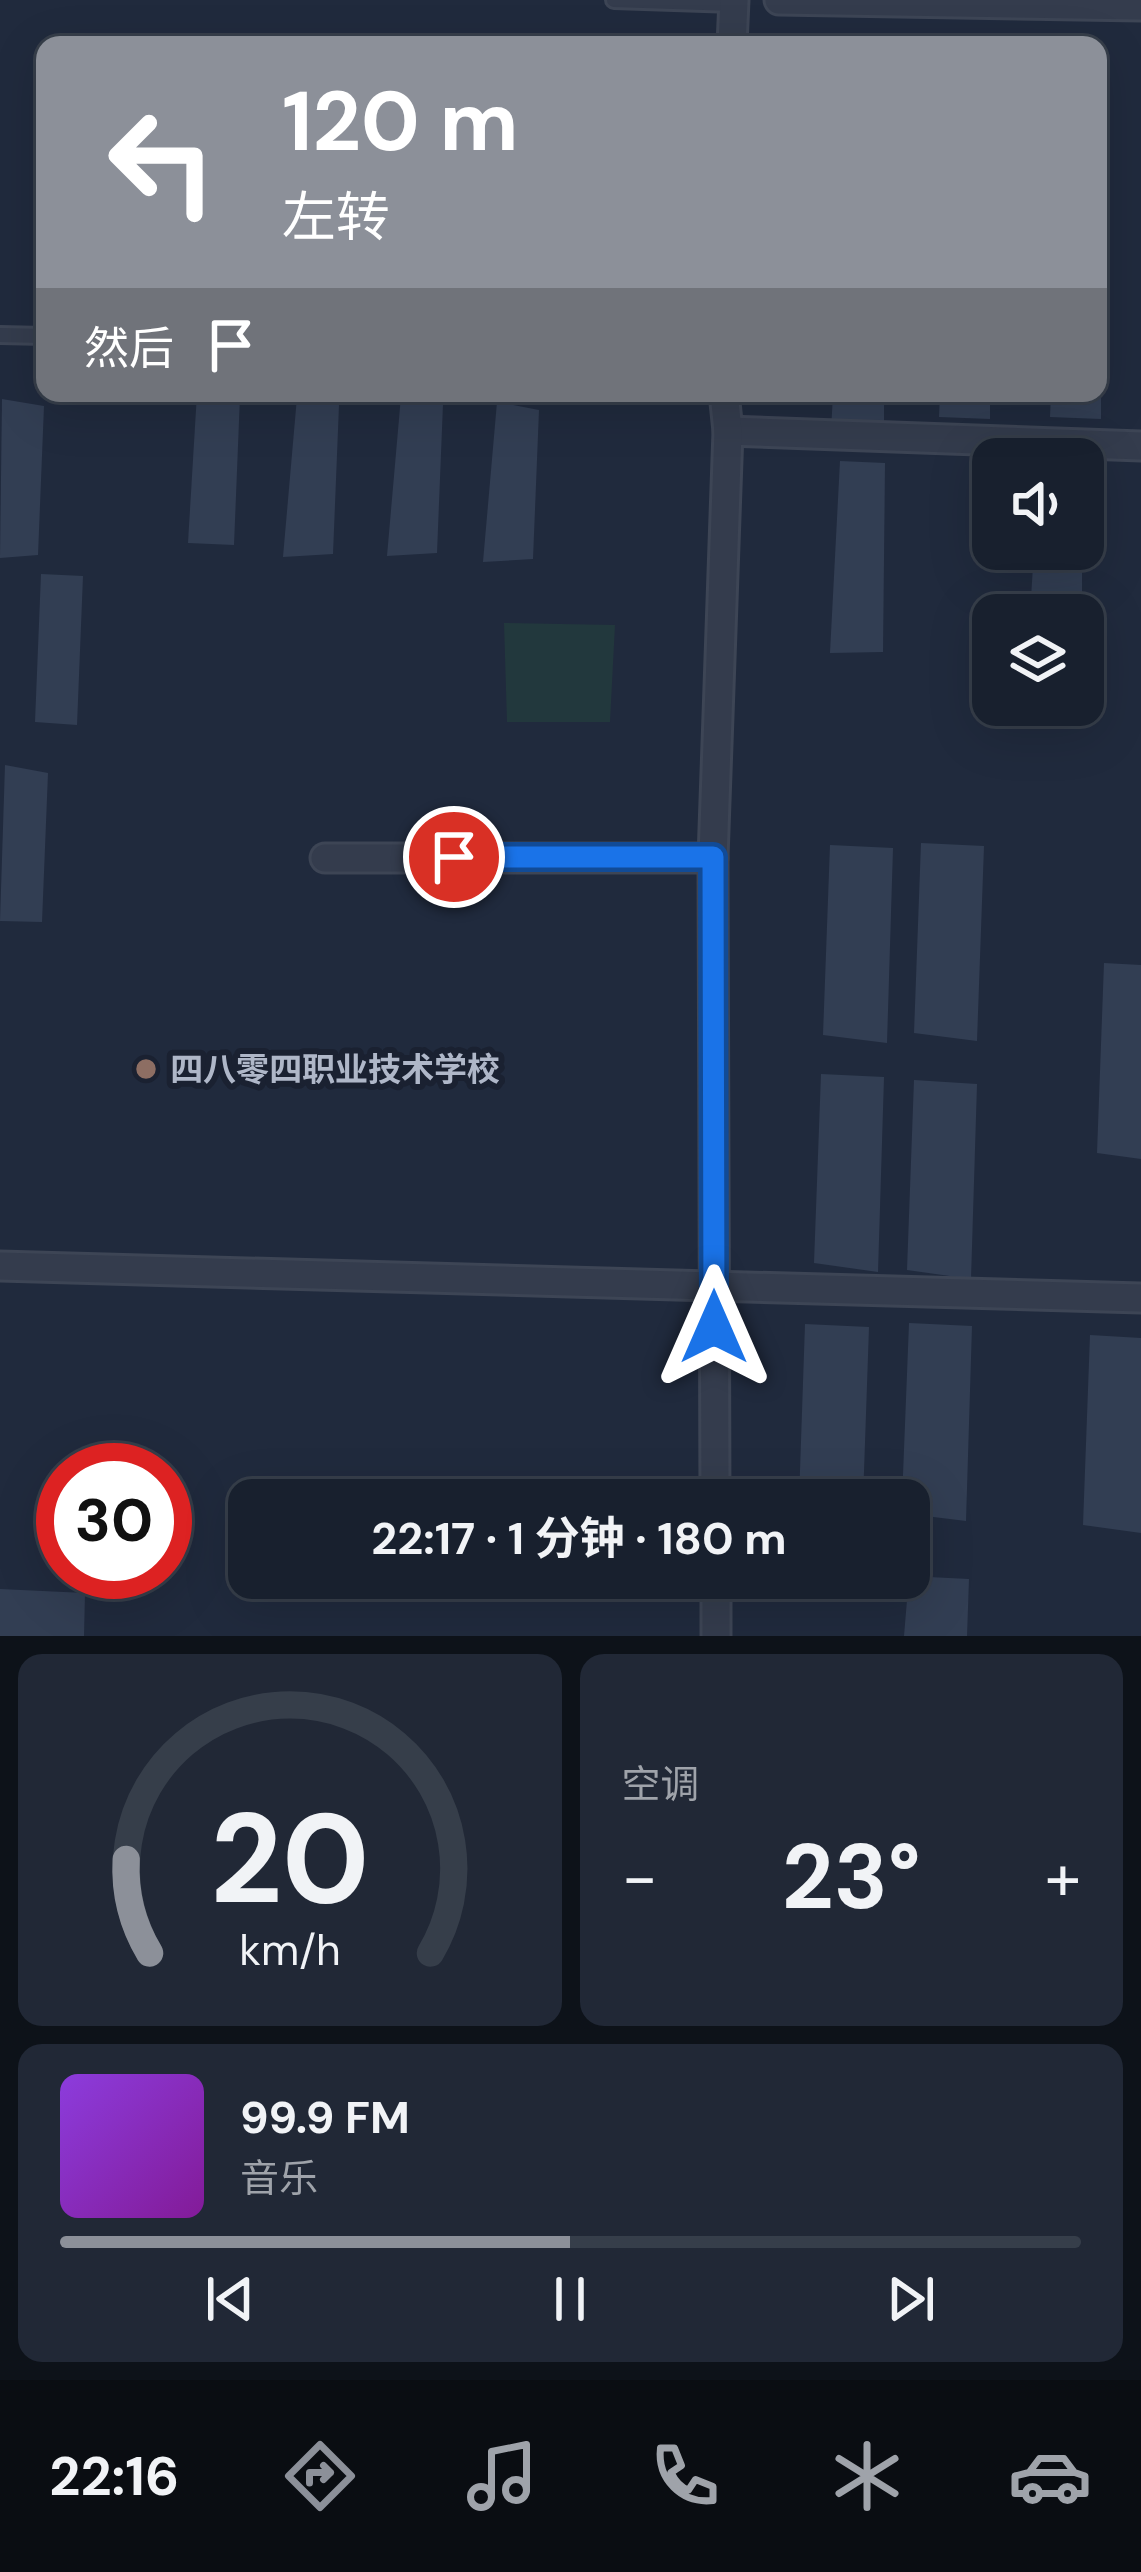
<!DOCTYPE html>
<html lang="zh">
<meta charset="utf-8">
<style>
body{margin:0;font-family:"DM Sans","Noto Sans SC",sans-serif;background:#212836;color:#f1f3f6;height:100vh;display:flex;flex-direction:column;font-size:45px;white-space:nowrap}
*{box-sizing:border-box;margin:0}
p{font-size:39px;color:#9fa3aa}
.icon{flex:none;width:66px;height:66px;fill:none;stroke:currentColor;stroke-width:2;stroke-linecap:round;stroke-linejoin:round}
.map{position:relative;height:1636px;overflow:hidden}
.panel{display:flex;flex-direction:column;gap:18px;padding:18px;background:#0d1219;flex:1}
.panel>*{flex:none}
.banner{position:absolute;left:36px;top:36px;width:1071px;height:366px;border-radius:24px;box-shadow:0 12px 48px #0002,0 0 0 3px #363e4a;background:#8c9099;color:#fff;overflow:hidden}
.tools{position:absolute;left:972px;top:438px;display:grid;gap:24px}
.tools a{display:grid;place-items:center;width:132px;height:132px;border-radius:24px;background:#18202e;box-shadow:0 12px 48px #0002,0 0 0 3px #363e4a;font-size:60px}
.speed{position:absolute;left:36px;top:1443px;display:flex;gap:24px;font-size:60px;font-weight:700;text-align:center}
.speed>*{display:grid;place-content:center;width:156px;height:156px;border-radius:50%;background:#18202e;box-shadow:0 12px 48px #0002,0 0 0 3px #363e4a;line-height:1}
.speed .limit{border:18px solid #d22;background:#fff;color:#111}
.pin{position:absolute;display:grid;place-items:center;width:102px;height:102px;color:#fff;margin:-51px;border:6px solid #fff;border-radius:50%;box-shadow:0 3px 12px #0007}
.me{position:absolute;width:132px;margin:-66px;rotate:0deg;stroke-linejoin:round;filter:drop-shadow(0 0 9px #0008)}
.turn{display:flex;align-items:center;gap:42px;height:252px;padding:0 48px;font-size:54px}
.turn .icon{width:156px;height:156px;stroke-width:2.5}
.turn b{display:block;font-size:84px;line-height:102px}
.then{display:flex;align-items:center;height:114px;padding:0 48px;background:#0003;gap:24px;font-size:45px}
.big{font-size:90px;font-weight:700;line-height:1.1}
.panel .tile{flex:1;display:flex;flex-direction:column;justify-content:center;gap:18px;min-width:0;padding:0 42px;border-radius:24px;background:#212836}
.panel .dial{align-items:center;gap:0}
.dial svg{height:312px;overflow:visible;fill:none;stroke:#363e4a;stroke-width:7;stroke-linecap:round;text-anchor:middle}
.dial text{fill:#f1f3f6;stroke:none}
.song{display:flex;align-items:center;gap:36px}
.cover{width:144px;height:144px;border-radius:18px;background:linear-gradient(135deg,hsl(270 70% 55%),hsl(290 70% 35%))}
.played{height:12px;border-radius:6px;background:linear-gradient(90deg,#8c9099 50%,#363e4a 50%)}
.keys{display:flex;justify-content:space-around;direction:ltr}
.heat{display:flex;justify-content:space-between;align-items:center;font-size:66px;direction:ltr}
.panel .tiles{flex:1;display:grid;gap:18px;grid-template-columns:1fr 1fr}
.tile:last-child{grid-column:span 2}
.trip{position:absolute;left:228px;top:1479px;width:702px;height:120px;border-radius:24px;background:#18202e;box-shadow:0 12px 48px #0002,0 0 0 3px #363e4a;font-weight:700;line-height:120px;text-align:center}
.tabs{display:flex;height:192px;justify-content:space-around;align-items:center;background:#0a0d12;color:#9fa3aa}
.tabs .icon{width:84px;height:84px}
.tabs .on{color:#8c9099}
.tabs b{font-size:54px;color:#f1f3f6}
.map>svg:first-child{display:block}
</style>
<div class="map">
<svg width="1141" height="1636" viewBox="0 0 1141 1636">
<rect width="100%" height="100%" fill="#202a3d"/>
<path fill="#22383d" d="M504,623L615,625L610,722H507Z"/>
<g fill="#323e53">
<path d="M853,33L898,35V45H853Z"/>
<path d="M1054,37L1098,40V45H1054Z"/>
<path d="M197,393L240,396L234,545L188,543Z"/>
<path d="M833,393H884V431L831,432Z"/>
<path d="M940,393H990V419L939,417Z"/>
<path d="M1051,393H1101V419L1050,417Z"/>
<path d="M401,396L443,404L437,553L387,556Z"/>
<path d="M297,397L339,405L333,554L283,557Z"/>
<path d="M2,399L44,406L38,555L0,558Z"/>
<path d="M497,402L539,410L533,559L483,562Z"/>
<path d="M840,461L885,463L883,652L830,653Z"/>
<path d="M1034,549H1082V615H1030Z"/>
<path d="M41,574L83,576L77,725L35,722Z"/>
<path d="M5,765L48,773L42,922L0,921Z"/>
<path d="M921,843L984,846L977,1041L914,1033Z"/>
<path d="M830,845L893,848L887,1043L823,1035Z"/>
<path d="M1104,963L1141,965V1159L1097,1153Z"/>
<path d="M821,1074L884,1077L878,1272L814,1263Z"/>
<path d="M914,1080L977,1084L971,1279L907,1270Z"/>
<path d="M909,1323L972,1326L966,1521L909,1514V1500H902Z"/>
<path d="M805,1324L869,1327L863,1500H799Z"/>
<path d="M1090,1335L1141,1338V1533L1083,1525Z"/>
<path d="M909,1576L969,1579L967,1636H904Z"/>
<path d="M0,1589L85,1593L84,1636H0Z"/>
</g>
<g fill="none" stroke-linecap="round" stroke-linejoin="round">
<g stroke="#3d4555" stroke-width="20">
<g id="lane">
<path d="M614,0L734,4"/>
<path d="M0,335L45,336"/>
</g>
</g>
<g stroke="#3d4555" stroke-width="33">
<g id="street">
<path d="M779,0L1141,6"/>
<path d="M732,45L734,0"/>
<path d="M728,431L1141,446"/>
<path d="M325,858H713"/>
<path d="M0,1266L1141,1298"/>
<path d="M715,1500L713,858L728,431L724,393"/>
<path d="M716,1578V1636"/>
</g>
</g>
<use href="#lane" stroke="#343c4d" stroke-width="14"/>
<use href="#street" stroke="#343c4d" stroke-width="27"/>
</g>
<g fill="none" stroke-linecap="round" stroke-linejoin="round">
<g stroke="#114b97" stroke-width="30">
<path id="route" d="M454,857H713L714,1327"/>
</g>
<use href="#route" stroke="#1a73e8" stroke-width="21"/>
</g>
<circle fill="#8d6e63" stroke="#1a2131" stroke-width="4.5" cx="146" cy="1069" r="12"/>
<g text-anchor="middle" stroke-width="12" stroke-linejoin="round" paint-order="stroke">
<g font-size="33" font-weight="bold" fill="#afb7c8" stroke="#1a2131" text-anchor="start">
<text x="170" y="1081">四八零四职业技术学校</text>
</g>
</g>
</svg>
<div class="tools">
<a><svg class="icon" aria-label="sound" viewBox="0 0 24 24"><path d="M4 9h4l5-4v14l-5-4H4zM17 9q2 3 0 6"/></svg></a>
<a><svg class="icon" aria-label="layers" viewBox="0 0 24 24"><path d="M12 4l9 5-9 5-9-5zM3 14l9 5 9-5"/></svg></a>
</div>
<div class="speed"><div class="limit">30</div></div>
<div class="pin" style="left:454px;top:857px;background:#d93025"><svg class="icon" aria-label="arrive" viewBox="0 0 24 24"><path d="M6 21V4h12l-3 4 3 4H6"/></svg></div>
<svg class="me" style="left:714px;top:1327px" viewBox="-20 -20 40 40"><path d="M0-17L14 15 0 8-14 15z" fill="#1a73e8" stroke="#fff" stroke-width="4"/></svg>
<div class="trip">22:17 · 1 分钟 · 180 m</div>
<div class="banner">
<div class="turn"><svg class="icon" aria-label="left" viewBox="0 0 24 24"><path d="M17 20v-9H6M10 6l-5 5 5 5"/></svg><div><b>120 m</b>左转</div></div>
<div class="then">然后<svg class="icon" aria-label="arrive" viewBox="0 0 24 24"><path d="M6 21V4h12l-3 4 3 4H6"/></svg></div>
</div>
</div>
<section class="panel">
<div class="tiles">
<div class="tile dial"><svg viewBox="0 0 100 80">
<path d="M14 69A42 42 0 1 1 86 69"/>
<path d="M14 69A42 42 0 0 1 8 45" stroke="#8c9099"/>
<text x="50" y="56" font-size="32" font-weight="700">20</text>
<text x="50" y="72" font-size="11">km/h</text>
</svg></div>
<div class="tile"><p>空调</p>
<div class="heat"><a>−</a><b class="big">23°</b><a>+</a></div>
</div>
<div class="tile">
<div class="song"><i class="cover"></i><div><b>99.9 FM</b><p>音乐</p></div></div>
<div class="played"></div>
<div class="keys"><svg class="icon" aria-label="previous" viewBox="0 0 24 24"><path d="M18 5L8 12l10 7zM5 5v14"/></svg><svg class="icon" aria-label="pause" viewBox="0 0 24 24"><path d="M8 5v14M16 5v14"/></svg><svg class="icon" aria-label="next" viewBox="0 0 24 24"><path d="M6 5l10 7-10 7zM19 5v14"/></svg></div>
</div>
</div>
</section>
<nav class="tabs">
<b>22:16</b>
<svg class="icon on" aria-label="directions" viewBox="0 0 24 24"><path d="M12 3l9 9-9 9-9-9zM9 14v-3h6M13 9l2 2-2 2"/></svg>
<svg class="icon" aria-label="music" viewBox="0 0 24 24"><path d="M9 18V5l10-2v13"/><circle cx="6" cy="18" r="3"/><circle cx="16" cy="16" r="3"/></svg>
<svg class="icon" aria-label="phone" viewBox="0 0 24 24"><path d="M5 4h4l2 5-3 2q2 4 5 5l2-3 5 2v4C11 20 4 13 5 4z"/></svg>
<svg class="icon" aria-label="climate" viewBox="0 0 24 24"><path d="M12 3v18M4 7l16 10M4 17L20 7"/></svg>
<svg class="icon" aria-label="car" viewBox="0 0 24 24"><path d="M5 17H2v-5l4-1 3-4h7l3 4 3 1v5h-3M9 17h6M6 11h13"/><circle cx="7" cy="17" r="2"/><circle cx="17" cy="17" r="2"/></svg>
</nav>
